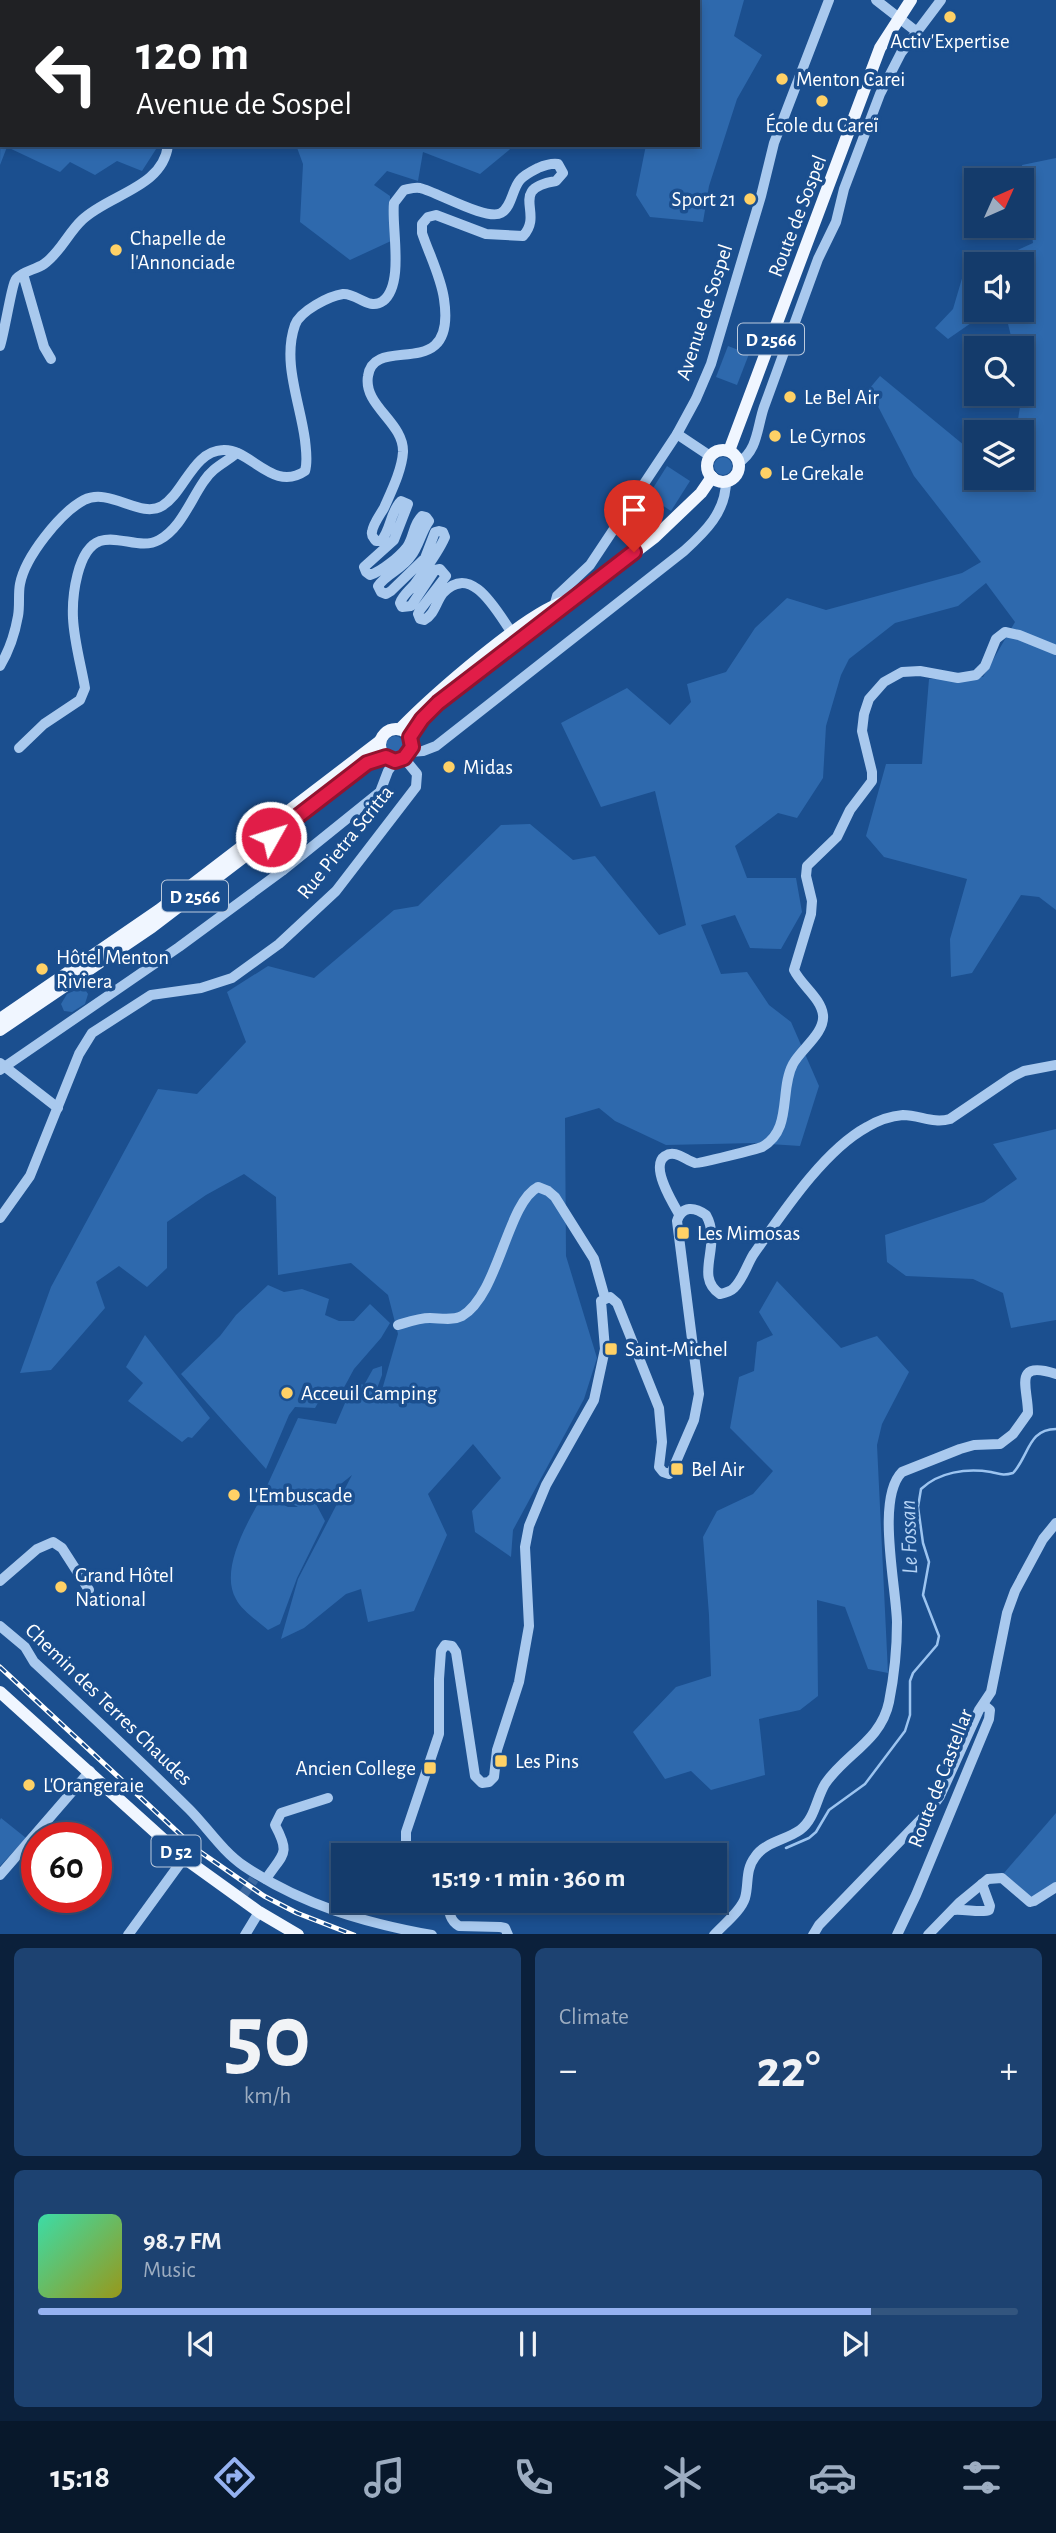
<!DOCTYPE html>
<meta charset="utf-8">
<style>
body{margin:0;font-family:"Alegreya Sans",sans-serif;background:#1d4271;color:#f1f3f6;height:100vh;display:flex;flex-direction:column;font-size:26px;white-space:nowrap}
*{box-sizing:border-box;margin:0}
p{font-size:23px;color:#9dadc1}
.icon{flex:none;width:38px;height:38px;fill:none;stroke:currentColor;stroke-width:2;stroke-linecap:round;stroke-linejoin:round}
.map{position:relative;height:1934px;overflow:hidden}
.panel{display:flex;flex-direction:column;gap:14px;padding:14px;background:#0b203b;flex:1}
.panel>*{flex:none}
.banner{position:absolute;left:0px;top:0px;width:700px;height:147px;box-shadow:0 4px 10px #0003,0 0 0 2px #33557e;background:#202124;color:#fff;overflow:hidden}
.needle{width:46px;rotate:45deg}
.fabs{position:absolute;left:964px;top:168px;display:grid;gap:14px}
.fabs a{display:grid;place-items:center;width:70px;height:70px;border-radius:0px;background:#143b6b;box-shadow:0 4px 10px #0003,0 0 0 2px #33557e;font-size:35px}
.speed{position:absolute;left:21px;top:1822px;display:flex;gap:14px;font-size:35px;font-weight:700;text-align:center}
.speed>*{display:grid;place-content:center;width:91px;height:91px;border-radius:50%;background:#143b6b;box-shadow:0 4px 10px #0003,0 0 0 2px #33557e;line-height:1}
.speed .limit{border:10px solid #d22;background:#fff;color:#111}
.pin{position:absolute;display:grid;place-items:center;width:60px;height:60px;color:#fff;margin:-72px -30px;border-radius:50% 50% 50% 0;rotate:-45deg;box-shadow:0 0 7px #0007}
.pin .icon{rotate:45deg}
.me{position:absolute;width:77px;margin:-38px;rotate:51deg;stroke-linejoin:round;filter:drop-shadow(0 0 5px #0008)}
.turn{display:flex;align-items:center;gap:24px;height:147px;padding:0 21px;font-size:32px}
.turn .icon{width:91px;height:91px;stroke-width:2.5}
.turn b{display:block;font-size:49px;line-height:60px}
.big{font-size:52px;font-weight:600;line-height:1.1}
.panel .card{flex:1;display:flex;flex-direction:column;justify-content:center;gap:10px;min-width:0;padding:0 24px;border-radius:10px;background:#1d4271}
.panel .dial{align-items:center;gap:0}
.dial b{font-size:91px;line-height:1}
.song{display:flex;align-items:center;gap:21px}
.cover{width:84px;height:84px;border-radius:10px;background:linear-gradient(135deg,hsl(160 70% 55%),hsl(60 70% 35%))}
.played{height:7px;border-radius:4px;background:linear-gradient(90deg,#95b2f1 85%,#33557e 85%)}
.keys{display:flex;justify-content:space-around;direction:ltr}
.heat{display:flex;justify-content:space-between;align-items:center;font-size:38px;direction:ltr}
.panel .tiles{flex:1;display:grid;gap:14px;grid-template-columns:1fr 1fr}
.card:last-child{grid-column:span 2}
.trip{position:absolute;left:331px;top:1843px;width:396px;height:70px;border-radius:0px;background:#143b6b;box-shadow:0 4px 10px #0003,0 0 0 2px #33557e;font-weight:600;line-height:70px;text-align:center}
.menu{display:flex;height:112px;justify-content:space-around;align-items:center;background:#08182b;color:#9dadc1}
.menu .icon{width:49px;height:49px}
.menu .selected{color:#95b2f1}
.menu b{font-size:32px;color:#f1f3f6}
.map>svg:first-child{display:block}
</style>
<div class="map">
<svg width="1056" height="1935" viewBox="0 0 1056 1935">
<rect width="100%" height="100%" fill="#1b4f8f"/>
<g fill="#2e69ad">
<path d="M48,0H205V2Z"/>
<path d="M329,0H596L330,2Z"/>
<path d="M657,0H744L734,36L762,55L737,99L709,186L703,222L650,217L636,195L646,145H698V2H656Z"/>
<path d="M2,60V145L158,146L142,171L117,161L95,175L70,162L60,172L7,147L0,165Z"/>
<path d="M296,145H515L480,174L423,152L418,181L387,171L374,185L390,196L391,241L350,260L300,222L303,164Z"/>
<path d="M1056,158V910L1039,897L1021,895L972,973L951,977L950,939L967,879L884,857L866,836L886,764H922L929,679L983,677L1015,622L986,583L958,606L895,623L849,659L841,675L826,726L823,778L797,818L778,813L735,846L747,878H796L802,912L781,949L750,948L735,915L701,925L721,974L747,972L769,1005L791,1022L819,1086L800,1146L755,1143L666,1145L615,1121L599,1108L565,1118L566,1256L597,1358L584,1399L513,1530L511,1557L475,1532L472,1511L501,1478L473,1444L428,1494L447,1535L414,1611L368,1622L361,1589L346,1594L304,1628L281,1639L298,1579L352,1475L316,1504L325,1521L297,1578L280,1624L268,1630C258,1621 242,1611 236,1599C219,1570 248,1521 263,1495L288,1507H298L266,1488L298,1418L336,1424L354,1382L364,1385L373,1369L382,1366V1375L375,1394L386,1399L382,1390L398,1334L388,1295L351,1263L278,1275L276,1197L244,1174L206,1195L167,1222V1268L147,1287L119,1266L96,1282L105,1308L51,1370L20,1373L51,1287L158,1089L197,1094L246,1042L227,992L268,966L314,978L394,910L418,906L501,825L530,824L573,860L595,856L659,935L686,925L655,791L601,807L561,723L627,688L670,725L691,702L687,684L726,672L755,628L787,598L826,610L962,573L981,562L914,476L869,389L880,376L976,455V478H1005L1010,482L1011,478H1022V432H1016L1022,394V348H1014L1008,324L974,321L948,339L935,328L953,309L963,275L976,269V310H1022V264H987L1033,243L1022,165Z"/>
<path d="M728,346L749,354L737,385L716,377Z"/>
<circle cx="723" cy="466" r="9"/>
<path d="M667,466L690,481L671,511L648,496Z"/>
<circle cx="395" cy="745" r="9"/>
<path d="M78,989L86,991L88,994L85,1004L72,1012L64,1011L61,1004L67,994Z"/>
<path d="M1056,1129V1320L1011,1328L1003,1293L973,1279L906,1276L887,1262L885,1235L984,1202L1017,1179L993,1144Z"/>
<path d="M777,1281L841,1348L877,1336L909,1372L882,1424L877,1445L888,1673L868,1669L845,1607L817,1600L818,1696L800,1710L759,1719L765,1775L711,1790L691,1771L665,1779L633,1732L676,1687L711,1676L709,1615L703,1537L717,1511L753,1494L773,1471L730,1428L739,1377L754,1371L757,1342L773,1335L759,1312Z"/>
<path d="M268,1285L284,1292L302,1289L329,1299L325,1315L339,1321H354L370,1304L390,1323L381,1338L354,1369L341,1393L332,1397L322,1396L315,1408L295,1407L289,1415L266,1469L181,1374L220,1336L236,1315Z"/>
<path d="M145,1335L210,1418L192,1438L188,1437L182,1442L128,1401L143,1383L126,1367Z"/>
<path d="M1056,1813V1884L1032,1899L1004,1873Z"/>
<path d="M1,1818L26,1838L0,1866V1820Z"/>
</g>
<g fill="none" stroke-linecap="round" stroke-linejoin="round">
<path stroke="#9cc4f0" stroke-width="2.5" d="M786,1848L809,1838L816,1832L829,1810L865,1784L905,1731L910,1715V1681L913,1673L937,1645L939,1636L923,1595L929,1562L923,1543L918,1507L921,1489C939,1472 966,1468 991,1472C1000,1474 1003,1476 1013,1473C1029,1456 1028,1429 1056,1429"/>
<path stroke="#3d69a0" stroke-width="10" stroke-dasharray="10 5" stroke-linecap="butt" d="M243,1895L254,1879"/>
<g stroke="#a9c9ee" stroke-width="10">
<path d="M176,0L177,2"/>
<path d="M876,0L917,32"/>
<path d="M18,2V0"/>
<path d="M0,29H2"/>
<path d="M23,274L44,347L51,359"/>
<path d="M0,346C4,335 12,283 16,279C23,271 35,270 44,264C60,253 68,233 82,220C109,194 163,188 168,145"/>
<path d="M677,434L710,456"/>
<path d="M738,463C758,451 757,427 764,407L818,259L836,222L844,189L880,94L901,53L941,0"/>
<path d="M555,603L557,596L590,565L677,434L696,399L711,364L761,196L774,143L829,0"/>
<path d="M0,666C9,651 15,633 18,616C20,605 18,594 20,584C25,557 60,513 84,500C110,487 140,519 162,506C184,493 193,451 223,450C250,448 273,493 305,471C308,461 306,451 305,440C300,402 282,362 295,325C300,311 329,296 343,294C357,293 369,311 383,301C405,284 391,226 394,203L404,190C409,189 414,187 420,188C437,192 487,221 501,213C512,207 512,189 520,180C524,175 532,171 538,168C545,165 551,163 558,164L563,173L556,181C507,189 545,213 523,236L486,234L436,215L428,217L422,224V233C429,254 441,277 444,299C457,386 374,332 368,376C363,406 404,422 403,452C402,470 391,492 384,508C380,515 373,524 372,532C371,536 373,537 376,541H381C391,530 390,512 401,501L408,504L394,540L364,567L366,572L370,575C382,571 399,557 407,547C414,537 413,524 422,516L426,517L429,521C421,532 419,546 411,556C403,569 387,573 378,586L381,592L386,594L391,591L425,558L435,532L439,531L443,532L445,537C438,553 427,567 417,581C412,589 403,594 400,603L402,607L411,606L435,570L440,569L446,576L420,610L418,614L420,619L424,620C435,614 436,602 443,593C472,562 497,612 512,633"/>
<path d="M19,748L44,724L80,700L85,688C81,665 74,641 73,618C72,597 77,549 100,541C119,535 141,550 159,540C181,528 190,501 204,481C213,467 225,463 237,453"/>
<path d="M410,752L423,751L436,746L684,551C705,532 726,512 726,481"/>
<path d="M0,1063L58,1108"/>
<path d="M0,1070L179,947L282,871L380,792L388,771L395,761"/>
<path d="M679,1214C672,1202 650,1166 665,1156C675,1149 685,1160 695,1163C698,1164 757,1149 762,1147C793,1130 779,1090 793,1064C801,1049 825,1033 823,1015C821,998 801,985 794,970L811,914L812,901L806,876L807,866L837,837L850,810L872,781V772L862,731L864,714L869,699L884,682L902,672L920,671L958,678L976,675L985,666L996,639L1005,632L1019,635L1056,650"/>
<path d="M0,1218L30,1176L79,1054L92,1033L151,995L201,988L232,978L279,944L336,891L416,787L417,774L404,758"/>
<path d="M398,1325C408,1322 419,1318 430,1318C440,1318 452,1321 462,1316C499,1294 507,1203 538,1187L548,1191L555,1197L594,1259L605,1298"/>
<path d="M0,1581L37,1549L53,1542L62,1548L89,1590"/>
<path d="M0,1626L25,1647L34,1662C86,1710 138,1759 189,1809C207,1827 222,1851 244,1866C302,1905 365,1923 432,1935"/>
<path d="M411,1855L406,1843V1832L439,1734V1679L441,1651L445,1645L452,1646L456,1652L475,1776L482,1783L489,1782L494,1777L497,1750L519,1682L529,1626L525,1547L529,1526L546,1485L594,1400L605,1349L601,1301L610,1297L617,1303L659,1408L662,1442L659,1467L663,1472L669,1474L672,1471L694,1420L699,1394L677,1221C682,1205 695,1207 706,1215C723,1245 693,1276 720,1294C725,1293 731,1291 734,1288C743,1279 747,1265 753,1255C782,1214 823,1151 867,1127C877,1121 891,1116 903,1115C920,1115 933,1124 950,1119L1012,1077L1024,1071L1056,1065"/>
<path d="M0,1875L90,1771"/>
<path d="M266,1879C283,1853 291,1855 275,1825L281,1813L328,1798"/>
<path d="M448,1900C449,1911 449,1920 459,1926L500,1927L505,1928L508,1935"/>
<path d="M954,1910C964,1909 983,1913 989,1910L990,1906L982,1884"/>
<path d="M128,1935L184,1858"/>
<path d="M245,1935L259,1912"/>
<path d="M714,1935C724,1924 741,1911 745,1898C749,1884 745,1870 755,1857C765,1842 786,1840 800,1830C815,1819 816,1799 825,1784C845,1754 881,1741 889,1702C894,1677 897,1648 897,1622C896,1585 876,1498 902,1472L960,1449L974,1445L1000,1444L1013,1434L1028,1413C1028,1387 1012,1360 1056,1374"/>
<path d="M813,1935L819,1925L930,1810L940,1796L979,1710L991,1692L1007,1613L1015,1591L1043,1539L1056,1523"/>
<path d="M897,1935L916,1895L989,1719L990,1710L984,1705"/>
<path d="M928,1935L960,1902L988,1879L1002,1878L1030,1902L1034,1901L1056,1887"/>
</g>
<g stroke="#f0f6ff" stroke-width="12">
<circle cx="723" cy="466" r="16"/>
<path d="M729,451L880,48L911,0"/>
<path d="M400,729C429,699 531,608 568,601"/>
<circle cx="396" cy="745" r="16"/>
<path d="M410,737L422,719L438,703L655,537L701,493L712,477"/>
<path d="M0,1019L159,910L380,741"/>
<path d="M0,1030L152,927L367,763L386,757"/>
<path d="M0,1692L184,1858L259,1912L298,1935"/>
</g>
<g stroke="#fff" stroke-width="5">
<path id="rail" d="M0,1667L196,1849L264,1896L297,1913L354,1935"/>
</g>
<use href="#rail" stroke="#1b4f8f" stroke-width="2.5" stroke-dasharray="8" stroke-linecap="butt"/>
</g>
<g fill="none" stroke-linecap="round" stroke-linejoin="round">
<g stroke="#92132f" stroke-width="18">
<path id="route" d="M271,837L367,763L386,757L395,761L404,758L412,747L410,737L422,719L438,703L634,552"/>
</g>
<use href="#route" stroke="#e11d48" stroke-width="12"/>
</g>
<g fill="#ffd166" stroke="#1b4f8f" stroke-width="2.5">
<circle cx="950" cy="17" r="7"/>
<circle cx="782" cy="79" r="7"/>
<circle cx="822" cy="101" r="7"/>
<circle cx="750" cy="199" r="7"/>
<circle cx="116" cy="250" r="7"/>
<circle cx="790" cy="397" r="7"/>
<circle cx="775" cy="436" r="7"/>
<circle cx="766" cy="473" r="7"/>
<circle cx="449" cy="767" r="7"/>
<circle cx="42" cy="969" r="7"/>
<rect x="676" y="1226" width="14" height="14" rx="3.5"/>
<rect x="604" y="1342" width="14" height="14" rx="3.5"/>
<circle cx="287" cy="1393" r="7"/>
<rect x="670" y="1462" width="14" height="14" rx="3.5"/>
<circle cx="234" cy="1495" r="7"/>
<circle cx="61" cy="1587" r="7"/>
<rect x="494" y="1754" width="14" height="14" rx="3.5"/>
<rect x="423" y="1761" width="14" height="14" rx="3.5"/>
<circle cx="29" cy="1785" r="7"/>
</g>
<g text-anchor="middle" stroke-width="7" stroke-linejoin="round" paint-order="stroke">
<g fill="#1b4f8f" stroke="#bbcadd" stroke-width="2">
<rect x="738" y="323.5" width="66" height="31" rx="5"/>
<rect x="162" y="880.5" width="66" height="31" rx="5"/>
<rect x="151.5" y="1835.5" width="49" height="31" rx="5"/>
</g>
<g font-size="19" font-weight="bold" fill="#fff">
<text x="771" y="346">D 2566</text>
<text x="195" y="903">D 2566</text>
<text x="176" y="1858">D 52</text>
</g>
<g font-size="21" fill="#fff" stroke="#1b4f8f" text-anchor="start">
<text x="950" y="48" text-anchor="middle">Activ'Expertise</text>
<text x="796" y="86">Menton Carei</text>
<text x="822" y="132" text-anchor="middle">École du Careï</text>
<text x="736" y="206" text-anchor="end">Sport 21</text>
<text x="130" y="245">Chapelle de<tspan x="130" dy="24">l'Annonciade</tspan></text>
<text x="804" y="404">Le Bel Air</text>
<text x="789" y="443">Le Cyrnos</text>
<text x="780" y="480">Le Grekale</text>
<text x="463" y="774">Midas</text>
<text x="56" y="964">Hôtel Menton<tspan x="56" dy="24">Riviera</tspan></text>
<text x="697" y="1240">Les Mimosas</text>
<text x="625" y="1356">Saint-Michel</text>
<text x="301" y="1400">Acceuil Camping</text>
<text x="691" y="1476">Bel Air</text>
<text x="248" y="1502">L'Embuscade</text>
<text x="75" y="1582">Grand Hôtel<tspan x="75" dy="24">National</tspan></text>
<text x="515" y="1768">Les Pins</text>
<text x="416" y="1775" text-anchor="end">Ancien College</text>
<text x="43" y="1792">L'Orangeraie</text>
</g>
<g font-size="21" fill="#fff" stroke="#1b4f8f">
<text transform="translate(797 216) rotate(-69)" y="7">Route de Sospel</text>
<text transform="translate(704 312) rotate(-72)" y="7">Avenue de Sospel</text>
<text transform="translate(345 842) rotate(-51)" y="7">Rue Pietra Scritta</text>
<text transform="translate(109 1704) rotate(44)" y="7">Chemin des Terres Chaudes</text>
<text transform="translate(940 1778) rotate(-69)" y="7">Route de Castellar</text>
</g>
<g font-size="23" font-style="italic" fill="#b5d3f5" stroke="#1b4f8f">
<text transform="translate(908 1537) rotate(-92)" y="8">Le Fossan</text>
</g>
</g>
</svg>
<div class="fabs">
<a><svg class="needle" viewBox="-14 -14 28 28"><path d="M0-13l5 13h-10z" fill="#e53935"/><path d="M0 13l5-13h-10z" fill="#9dadc1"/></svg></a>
<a><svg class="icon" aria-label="sound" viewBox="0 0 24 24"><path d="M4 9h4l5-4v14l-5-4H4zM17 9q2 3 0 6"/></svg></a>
<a><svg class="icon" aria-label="search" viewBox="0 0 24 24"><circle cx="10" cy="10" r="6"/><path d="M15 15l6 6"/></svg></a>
<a><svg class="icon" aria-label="layers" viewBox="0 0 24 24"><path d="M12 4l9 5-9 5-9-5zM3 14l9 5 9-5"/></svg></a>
</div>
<div class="speed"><div class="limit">60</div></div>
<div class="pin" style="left:634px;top:552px;background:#d93025"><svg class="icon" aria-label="arrive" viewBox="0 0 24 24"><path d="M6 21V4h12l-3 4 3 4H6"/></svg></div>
<svg class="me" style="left:271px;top:837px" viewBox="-20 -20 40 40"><circle r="17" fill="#e11d48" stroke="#fff" stroke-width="3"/><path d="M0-11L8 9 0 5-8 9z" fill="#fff"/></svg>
<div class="trip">15:19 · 1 min · 360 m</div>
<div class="banner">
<div class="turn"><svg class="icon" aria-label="left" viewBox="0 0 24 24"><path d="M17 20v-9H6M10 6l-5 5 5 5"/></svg><div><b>120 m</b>Avenue de Sospel</div></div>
</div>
</div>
<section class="panel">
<div class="tiles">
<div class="card dial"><b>50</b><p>km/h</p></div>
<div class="card"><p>Climate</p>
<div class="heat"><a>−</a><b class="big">22°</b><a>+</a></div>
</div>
<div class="card">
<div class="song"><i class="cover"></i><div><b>98.7 FM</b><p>Music</p></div></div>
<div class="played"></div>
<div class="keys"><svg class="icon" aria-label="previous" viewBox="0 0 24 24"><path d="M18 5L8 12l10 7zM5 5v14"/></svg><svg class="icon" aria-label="pause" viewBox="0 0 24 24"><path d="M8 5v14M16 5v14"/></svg><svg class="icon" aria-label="next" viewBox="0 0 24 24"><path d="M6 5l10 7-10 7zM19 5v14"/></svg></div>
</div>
</div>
</section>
<nav class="menu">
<b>15:18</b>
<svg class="icon selected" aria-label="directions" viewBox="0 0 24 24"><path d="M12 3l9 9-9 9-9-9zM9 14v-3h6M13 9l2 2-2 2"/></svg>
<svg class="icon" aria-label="music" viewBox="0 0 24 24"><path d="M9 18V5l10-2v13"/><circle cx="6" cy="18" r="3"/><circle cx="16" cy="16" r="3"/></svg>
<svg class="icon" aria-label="phone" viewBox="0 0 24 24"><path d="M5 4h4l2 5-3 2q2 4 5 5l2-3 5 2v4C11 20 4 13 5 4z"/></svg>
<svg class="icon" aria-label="climate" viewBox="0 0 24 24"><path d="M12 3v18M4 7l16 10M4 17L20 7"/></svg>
<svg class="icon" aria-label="car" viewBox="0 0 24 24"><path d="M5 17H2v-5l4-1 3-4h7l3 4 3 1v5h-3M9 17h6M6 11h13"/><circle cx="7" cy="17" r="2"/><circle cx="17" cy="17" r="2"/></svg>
<svg class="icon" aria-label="filters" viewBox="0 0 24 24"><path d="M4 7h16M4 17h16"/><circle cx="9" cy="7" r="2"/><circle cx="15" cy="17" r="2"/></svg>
</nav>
